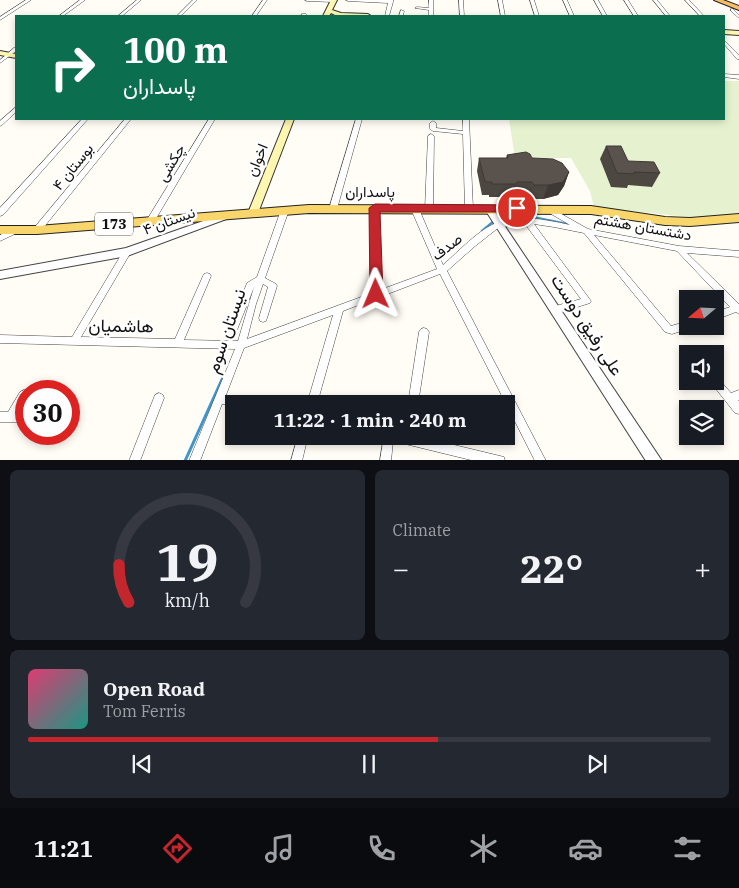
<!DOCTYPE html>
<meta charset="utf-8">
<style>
body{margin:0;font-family:"IBM Plex Serif",Vazirmatn,serif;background:#242831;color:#f1f3f6;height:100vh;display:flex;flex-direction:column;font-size:19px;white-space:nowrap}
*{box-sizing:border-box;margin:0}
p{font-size:16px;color:#9ea1a6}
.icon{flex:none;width:28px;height:28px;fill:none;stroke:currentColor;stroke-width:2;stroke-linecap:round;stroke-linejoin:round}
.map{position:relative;height:460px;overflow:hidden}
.sheet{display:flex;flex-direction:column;gap:10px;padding:10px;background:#0d0f14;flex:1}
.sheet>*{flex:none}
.guide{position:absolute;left:15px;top:15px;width:710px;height:105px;border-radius:0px;box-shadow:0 2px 8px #0003;background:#0b6e4f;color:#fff;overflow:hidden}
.needle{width:32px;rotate:251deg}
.buttons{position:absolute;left:679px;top:290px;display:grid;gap:10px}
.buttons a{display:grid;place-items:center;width:45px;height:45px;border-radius:0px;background:#171b24;box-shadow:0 2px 8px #0003;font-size:25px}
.speed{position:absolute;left:15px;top:380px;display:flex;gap:10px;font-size:25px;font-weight:700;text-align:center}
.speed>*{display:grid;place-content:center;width:65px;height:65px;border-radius:50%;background:#171b24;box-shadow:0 2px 8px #0003;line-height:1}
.speed .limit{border:8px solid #d22;background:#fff;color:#111}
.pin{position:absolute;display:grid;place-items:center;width:42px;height:42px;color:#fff;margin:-21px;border:2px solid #fff;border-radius:50%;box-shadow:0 1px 5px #0007}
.me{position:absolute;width:55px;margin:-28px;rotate:359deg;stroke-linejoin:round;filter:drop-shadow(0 0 4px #0008)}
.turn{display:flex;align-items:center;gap:18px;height:105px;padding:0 25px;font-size:22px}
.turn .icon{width:65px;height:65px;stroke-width:2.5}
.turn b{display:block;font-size:35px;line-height:42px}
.big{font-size:38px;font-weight:700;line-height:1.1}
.sheet .widget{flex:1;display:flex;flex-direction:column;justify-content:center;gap:8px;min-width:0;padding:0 18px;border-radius:8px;background:#242831}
.sheet .dial{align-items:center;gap:0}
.dial svg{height:130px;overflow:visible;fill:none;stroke:#363941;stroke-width:7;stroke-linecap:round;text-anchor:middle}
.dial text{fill:#f1f3f6;stroke:none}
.song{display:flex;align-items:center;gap:15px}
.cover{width:60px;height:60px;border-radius:8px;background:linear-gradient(135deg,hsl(340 70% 55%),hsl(170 70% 35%))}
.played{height:5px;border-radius:2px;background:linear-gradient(90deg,#c4262e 60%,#363941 60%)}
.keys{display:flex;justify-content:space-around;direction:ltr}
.heat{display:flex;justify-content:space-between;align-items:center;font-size:28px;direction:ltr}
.sheet .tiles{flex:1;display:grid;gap:10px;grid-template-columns:1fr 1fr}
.widget:last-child{grid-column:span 2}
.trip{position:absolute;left:225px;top:395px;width:290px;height:50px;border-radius:0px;background:#171b24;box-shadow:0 2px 8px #0003;font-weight:700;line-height:50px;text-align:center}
.tab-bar{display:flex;height:80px;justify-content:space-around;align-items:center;background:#090b0e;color:#9ea1a6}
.tab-bar .icon{width:35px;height:35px}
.tab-bar .active{color:#c4262e}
.tab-bar b{font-size:22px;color:#f1f3f6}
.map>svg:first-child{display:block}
</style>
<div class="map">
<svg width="739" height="461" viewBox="0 0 739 461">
<rect width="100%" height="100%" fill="#fffdf5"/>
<path fill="#e6f2cf" d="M724,81H739V214L697,218L594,207L590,191L571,158H515L509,119H724Z"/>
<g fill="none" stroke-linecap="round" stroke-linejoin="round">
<g stroke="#3f96cf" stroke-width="2.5">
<path d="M504,219L532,217L567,224"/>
<path d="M482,231L494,221"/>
</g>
<path stroke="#3f96cf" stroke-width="3" d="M185,461L224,375"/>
<g stroke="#444" stroke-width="1">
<g id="minor">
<path d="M26,0H31L0,20V17Z"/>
<path d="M80,0H85L63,16H59Z"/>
<path d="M137,0H141L122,16H118Z"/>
<path d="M193,0H197L181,16H177Z"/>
<path d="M263,0H267L256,16H252Z"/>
<path d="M305,0H334L335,1L333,2L307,1Z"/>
<path d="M346,0H393V2L389,16H385L388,3L348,1Z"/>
<path d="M429,0H433V16H429V10L415,8L417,7L429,8Z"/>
<path d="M459,0H463L464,16H460Z"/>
<path d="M498,0H502L505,16H501Z"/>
<path d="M530,0H534L539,16H535Z"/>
<path d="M563,0H567L574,16H570Z"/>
<path d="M594,0H598L607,16H603Z"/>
<path d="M624,0H628L638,16H634Z"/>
<path d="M653,0H657L670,16H666Z"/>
<path d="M685,0H689L704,16H700Z"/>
<path d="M731,9H733L739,15V18L731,11Z"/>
<path d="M401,10L404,11L403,16H399Z"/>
<path d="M302,14H306V15L305,16H301Z"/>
<path d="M724,40L739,55V59H737L724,44Z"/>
<path d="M14,48H16V51L0,63V60Z"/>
<path d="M724,74L739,75V79L724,77Z"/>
<path d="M16,107V112L2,125L0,126V121Z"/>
<path d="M82,119H88L3,215L0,216V208Z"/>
<path d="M125,119H131L40,232H34L33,230L34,228Z"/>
<path d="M209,119H215L154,222H148L147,220L148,218Z"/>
<path d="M356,119H362L337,209L333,211L329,209Z"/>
<path d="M463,119H469L473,209L469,211L465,209L463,134L433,131L430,129V123L433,121L436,123V128L463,131Z"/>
<path d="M431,134L434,136L433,209L429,211L425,209L428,136Z"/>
<path d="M372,206H378L379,208L380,290L437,269L411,209L412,207H418L419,209L443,265C459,251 477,231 496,223C518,214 547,220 570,225L546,211L545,209L549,207L588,229L679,246L739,251V257L687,253L739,304V314L736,312L715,320V312L730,307L677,251L594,235L671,326L688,321V326H692L691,328L672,334L665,332L584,233L554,227L534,224L591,301L590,303L555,314L552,313L551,310L552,307L581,299L525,224L512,225L498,228L474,247L447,271L546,461H535L440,274L343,311L317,404H307L333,315L244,348L226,395L248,401L249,404H234V406L222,404L200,461H189L235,349L0,343V335L72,337L124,250H130L131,252L81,337L175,339L203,276L204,274L207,273L210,274L211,276L184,340L238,341L254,287L237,330L234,331L231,330L230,327L247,283L257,277L281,210L285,208H288L289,210L265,278L276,284L277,286L267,318L266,321L263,322L260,321L259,318L268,287L263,284L256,304L247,339L372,293L371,208Z"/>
<path d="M14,228L18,231L17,233L0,241V235Z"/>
<path d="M424,328L427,329L429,332L418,404H408L419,332L421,329Z"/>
<path d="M715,376L718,378L731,393L739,390V400H738L739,401V414L735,413L712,384L710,381H715Z"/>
<path d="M24,390L27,391L26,401L20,412H26V422H0V412H8L20,392Z"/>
<path d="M159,393L163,395L164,398L140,461H129L155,395Z"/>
<path d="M298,436H308L302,461H291Z"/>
<path d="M384,436H417L500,456L504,457L505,461H475L393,441L391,461H380Z"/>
</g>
</g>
<g stroke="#444" stroke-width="2">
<g id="tertiary">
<path d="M489,206L492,207L662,461H646L486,211L484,209Z"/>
<path d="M226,213L231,216L229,218L127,256L0,279V271L126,248Z"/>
</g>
</g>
<g stroke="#333" stroke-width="2">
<g id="secondary">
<path d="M331,0H337L332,10L341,13L368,14L371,16H337L331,13L329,16H323Z"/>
<path d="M724,30L739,31V35L724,34Z"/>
<path d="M0,51L16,54V58L0,55Z"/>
<path d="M286,119H294L258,213L253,217L249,216L248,213Z"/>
</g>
</g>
<g stroke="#222" stroke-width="2">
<path id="primary" d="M309,205L591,206L665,217L690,218L739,214V222L690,226L665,225L591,214L309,213L37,234H0V226H37Z"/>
</g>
<g stroke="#222" stroke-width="2">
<path id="trunk" d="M714,0H723L739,6V10Z"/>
</g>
<use href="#minor" fill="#fff" fill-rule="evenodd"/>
<use href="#tertiary" fill="#fff" fill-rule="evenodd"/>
<use href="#secondary" fill="#fff6b0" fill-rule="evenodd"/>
<use href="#primary" fill="#f9d66b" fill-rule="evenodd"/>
<use href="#trunk" fill="#f7bc64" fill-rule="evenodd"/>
</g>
<g fill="#4d4742">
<path d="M606,146L628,161L660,173L652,187L628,185L627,188L611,187L600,159Z"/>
<path d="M507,155L532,158L569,172L564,186L558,195L543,199H529L528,195H514V197H489V195H482L477,171L479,158H506Z"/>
</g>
<path fill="#3f3936" d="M569,172L564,186L558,195L543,199L548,185Z"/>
<g fill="#5a524d" stroke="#3f3936">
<path d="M606,146H621L628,161L654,162L660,173L634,172V174L617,173Z"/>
<path d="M526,152L530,154L532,158L553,159L562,163L569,172L563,182L548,185H534L532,182H517V184H492V182H485L479,158H508L507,155Z"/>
</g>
<path fill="#c4262e" stroke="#7f191e" d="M375,204L517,205L523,208L517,212H380L383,294L381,298L376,299L372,298L370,294L369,208Z"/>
<g text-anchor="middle" stroke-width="5" stroke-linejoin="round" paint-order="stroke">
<rect fill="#fff" stroke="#585858" stroke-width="1" x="95" y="212.5" width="38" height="23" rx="4"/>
<g font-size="14" font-weight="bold" fill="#111">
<text x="114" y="229">173</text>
</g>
<g font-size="15" fill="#111" stroke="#fff">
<text transform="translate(257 160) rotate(-68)" y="5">اخوان</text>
<text transform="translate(171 163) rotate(-59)" y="5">چکشی</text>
<text transform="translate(73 167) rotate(-51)" y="5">بوستان ۴</text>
<text x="370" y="197">پاسداران</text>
<text transform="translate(169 221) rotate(-20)" y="5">نیستان ۴</text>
<text transform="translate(643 227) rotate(10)" y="5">دشتستان هشتم</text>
<text transform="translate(447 247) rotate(-38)" y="5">صدف</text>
</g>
<g font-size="18" fill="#111" stroke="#fff">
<text transform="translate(587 325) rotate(57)" y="6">علی رفیق دوست</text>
<text transform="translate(121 326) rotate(1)" y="6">هاشمیان</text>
<text transform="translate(226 331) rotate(-71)" y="6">نیستان سوم</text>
</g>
</g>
</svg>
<div class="buttons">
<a><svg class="needle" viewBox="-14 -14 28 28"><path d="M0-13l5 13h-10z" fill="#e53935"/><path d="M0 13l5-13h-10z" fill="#9ea1a6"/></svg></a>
<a><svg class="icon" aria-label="sound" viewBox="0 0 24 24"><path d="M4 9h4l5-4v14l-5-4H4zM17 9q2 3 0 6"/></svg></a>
<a><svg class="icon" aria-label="layers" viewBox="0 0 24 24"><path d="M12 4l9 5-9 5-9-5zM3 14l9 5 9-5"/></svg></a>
</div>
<div class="speed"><div class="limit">30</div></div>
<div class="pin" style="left:517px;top:208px;background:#d93025"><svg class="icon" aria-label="arrive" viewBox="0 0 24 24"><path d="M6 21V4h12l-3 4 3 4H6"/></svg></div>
<svg class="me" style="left:376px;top:294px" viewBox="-20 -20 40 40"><path d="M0-17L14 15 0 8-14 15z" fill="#c4262e" stroke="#fff" stroke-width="4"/></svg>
<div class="trip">11:22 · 1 min · 240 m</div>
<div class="guide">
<div class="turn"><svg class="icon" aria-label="right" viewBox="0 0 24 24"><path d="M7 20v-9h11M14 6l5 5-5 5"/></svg><div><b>100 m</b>پاسداران</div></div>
</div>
</div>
<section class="sheet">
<div class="tiles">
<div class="widget dial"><svg viewBox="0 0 100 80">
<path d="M14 69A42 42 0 1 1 86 69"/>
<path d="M14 69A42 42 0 0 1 8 46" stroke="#c4262e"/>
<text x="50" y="56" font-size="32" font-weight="700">19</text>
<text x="50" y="72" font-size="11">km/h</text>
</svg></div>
<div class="widget"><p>Climate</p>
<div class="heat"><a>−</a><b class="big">22°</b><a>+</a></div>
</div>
<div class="widget">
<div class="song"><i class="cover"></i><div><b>Open Road</b><p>Tom Ferris</p></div></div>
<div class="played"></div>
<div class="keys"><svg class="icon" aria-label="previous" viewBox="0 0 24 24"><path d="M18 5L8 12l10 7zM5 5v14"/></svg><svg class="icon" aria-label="pause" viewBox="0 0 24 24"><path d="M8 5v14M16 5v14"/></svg><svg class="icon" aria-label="next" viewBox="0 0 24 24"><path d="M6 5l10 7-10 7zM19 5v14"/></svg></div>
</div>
</div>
</section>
<nav class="tab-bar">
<b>11:21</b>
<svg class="icon active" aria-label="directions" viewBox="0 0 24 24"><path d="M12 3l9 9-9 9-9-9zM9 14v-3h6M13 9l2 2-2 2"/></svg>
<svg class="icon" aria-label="music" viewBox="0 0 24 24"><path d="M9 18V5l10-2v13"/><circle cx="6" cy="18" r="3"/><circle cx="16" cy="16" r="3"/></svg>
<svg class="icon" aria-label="phone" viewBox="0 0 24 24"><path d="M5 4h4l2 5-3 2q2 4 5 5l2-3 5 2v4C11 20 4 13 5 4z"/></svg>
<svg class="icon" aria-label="climate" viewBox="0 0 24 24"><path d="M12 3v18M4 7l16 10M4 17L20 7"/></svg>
<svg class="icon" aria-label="car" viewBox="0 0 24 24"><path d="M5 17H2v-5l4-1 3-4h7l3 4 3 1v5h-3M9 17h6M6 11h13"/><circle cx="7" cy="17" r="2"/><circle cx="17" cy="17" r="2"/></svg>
<svg class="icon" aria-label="filters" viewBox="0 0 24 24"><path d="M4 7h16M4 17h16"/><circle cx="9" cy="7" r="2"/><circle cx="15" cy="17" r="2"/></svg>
</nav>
